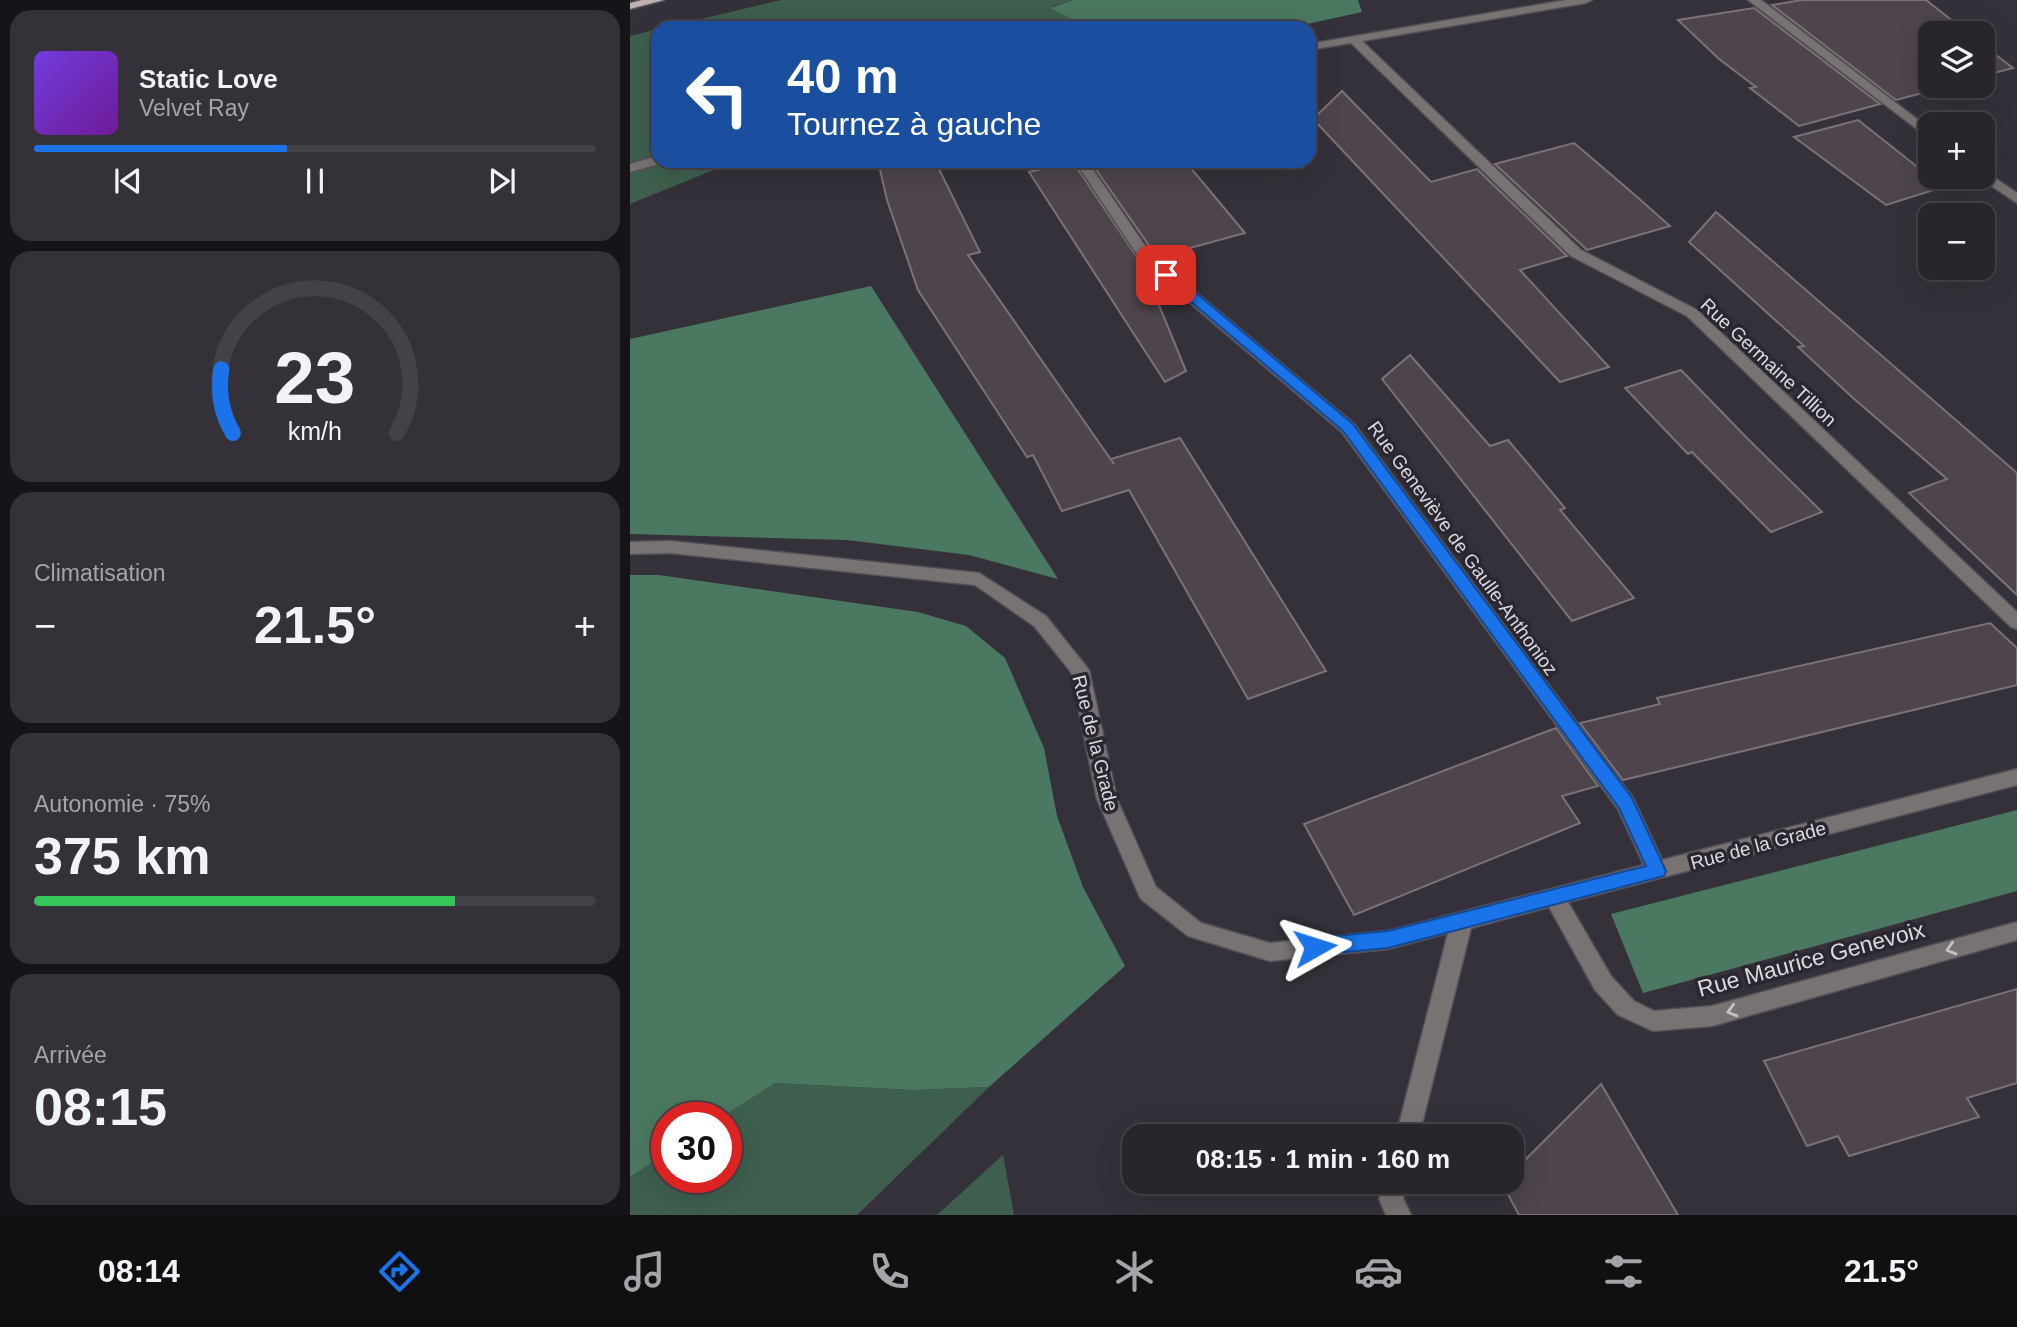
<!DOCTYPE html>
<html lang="fr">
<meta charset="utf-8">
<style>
body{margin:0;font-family:Helvetica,sans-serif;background:#343138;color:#f1f3f6;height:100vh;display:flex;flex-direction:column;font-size:26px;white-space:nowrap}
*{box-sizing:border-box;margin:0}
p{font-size:23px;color:#a5a5a9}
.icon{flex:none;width:38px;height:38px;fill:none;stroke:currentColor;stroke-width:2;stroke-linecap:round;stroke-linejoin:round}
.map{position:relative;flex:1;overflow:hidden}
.sheet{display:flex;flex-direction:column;gap:10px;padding:10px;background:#161418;width:630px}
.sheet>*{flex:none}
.top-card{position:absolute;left:21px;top:21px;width:665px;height:147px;border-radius:21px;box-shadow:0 7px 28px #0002,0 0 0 2px #444248;background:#1a4fa0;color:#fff;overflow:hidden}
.controls{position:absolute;left:1288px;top:21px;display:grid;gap:14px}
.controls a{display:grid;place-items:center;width:77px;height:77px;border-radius:14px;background:#28252c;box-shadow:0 7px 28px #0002,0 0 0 2px #444248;font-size:35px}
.speed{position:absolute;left:21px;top:1102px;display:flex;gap:14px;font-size:35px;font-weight:700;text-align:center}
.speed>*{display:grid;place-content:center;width:91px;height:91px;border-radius:50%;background:#28252c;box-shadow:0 7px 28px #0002,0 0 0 2px #444248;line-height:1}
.speed .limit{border:10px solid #d22;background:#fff;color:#111}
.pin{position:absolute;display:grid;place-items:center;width:60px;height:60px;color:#fff;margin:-30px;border-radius:14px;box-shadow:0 4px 10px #0006}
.me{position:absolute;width:77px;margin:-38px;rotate:84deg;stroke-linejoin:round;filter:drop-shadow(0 0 5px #0008)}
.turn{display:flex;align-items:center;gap:24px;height:147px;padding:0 21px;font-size:32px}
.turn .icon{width:91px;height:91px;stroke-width:2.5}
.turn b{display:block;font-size:49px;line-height:60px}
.big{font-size:52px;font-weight:700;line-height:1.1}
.sheet .widget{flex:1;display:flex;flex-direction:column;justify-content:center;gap:10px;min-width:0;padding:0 24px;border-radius:21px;background:#343138}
.sheet .dial{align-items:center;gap:0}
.dial svg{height:182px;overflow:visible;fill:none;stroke:#444248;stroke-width:7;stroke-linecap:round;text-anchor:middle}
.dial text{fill:#f1f3f6;stroke:none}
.song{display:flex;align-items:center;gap:21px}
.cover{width:84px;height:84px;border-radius:10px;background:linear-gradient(135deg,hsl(260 70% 55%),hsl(280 70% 35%))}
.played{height:7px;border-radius:4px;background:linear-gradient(90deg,#1a73e8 45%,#444248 45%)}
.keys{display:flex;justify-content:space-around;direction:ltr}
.heat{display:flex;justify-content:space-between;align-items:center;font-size:38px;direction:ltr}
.charge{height:10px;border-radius:5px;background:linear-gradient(90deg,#34c759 75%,#444248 0)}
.trip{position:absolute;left:492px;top:1124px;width:402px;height:70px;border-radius:21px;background:#28252c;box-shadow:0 7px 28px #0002,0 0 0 2px #444248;font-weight:700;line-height:70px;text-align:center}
.menu{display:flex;height:112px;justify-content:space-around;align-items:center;background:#100f12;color:#a5a5a9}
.menu .icon{width:49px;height:49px}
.menu .current{color:#1a73e8}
.menu b{font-size:32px;color:#f1f3f6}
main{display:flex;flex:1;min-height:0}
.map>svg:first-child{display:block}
</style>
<main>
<section class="sheet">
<div class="widget">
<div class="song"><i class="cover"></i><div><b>Static Love</b><p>Velvet Ray</p></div></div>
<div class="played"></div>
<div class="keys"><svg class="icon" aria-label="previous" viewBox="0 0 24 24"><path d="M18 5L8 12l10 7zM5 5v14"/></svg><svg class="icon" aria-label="pause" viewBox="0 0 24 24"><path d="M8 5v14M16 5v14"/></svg><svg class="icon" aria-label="next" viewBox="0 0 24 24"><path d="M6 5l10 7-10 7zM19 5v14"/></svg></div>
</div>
<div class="widget dial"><svg viewBox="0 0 100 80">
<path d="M14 69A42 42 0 1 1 86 69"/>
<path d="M14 69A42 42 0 0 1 9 41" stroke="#1a73e8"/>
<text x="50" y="56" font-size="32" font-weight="700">23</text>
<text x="50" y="72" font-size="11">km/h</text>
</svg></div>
<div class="widget"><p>Climatisation</p>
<div class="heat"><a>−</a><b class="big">21.5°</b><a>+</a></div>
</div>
<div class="widget"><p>Autonomie · 75%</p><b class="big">375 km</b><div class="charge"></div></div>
<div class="widget"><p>Arrivée</p><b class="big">08:15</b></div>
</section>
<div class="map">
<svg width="1387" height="1215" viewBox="0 0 1387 1215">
<rect width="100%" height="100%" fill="#35313a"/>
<g fill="#3e5f4d">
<path d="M151,0H444L421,7L455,25L480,26L34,28Z"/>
<path d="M28,29V161H106L0,204V36Z"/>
<path d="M145,1083L283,1090L359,1087L227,1215H0V1177L37,1153V1178H96V1118H91Z"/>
<path d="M373,1155L384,1215H307Z"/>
</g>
<g fill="#4b7860">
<path d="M444,0H728L732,12L659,28H479L455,25L420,8Z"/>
<path d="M241,286L428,579L339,555L217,540L0,534V339Z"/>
<path d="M0,575H29L288,612L336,626L375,658L414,748L427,816L453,887L495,966L359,1087L283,1090L145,1083L91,1118H37V1153L0,1177Z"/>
<path d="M1387,810V891L1013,993L981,914Z"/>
</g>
<g fill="#4e444b" stroke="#7c7179" stroke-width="2">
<path d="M1172,0H1296L1338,33H1300V86H1319L1266,100L1142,5Z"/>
<path d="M1124,8L1250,104L1169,126L1120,88L1126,87L1089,59L1048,20Z"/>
<path d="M1353,45L1383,68L1353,76Z"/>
<path d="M712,91L801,182L847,169L937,256L890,270L979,367L930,382L683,119Z"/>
<path d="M1228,120L1313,187L1256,205L1164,137Z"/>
<path d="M944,143L998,189L1040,226L957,250L865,164Z"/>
<path d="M248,161H305L350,252L338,255L484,464L481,459L550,438L696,671L618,699L499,490L432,511L403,455L397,457L288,290L257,200Z"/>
<path d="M460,161H555L615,233L527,257Z"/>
<path d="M443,162L513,266L556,371L535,382L399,172Z"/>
<path d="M1086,212L1387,473V595L1279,493L1317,479L1223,398L1168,347L1174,346L1059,242Z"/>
<path d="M780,355L860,446L878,440L935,508L930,510L1004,598L942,621L752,379Z"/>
<path d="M1051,370L1114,435L1192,512L1141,532L1062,452L1058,454L995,388Z"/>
<path d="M1360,623L1387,648V685L993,780L950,723L1030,704L1027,698Z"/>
<path d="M926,728L968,786L932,796L950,823L724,915L674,824Z"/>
<path d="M1387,989V1083L1337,1098L1349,1117L1219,1156L1208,1136L1177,1146L1134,1061Z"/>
<path d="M971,1084L1048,1215H889L872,1183L882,1181V1173Z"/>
</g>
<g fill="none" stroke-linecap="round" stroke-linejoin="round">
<g stroke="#534f58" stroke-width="3">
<g id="minor">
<path d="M936,0H962L956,3L732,41L951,250L1067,310L1387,612V629L1381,627L1057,316L941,256L721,43L679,50V44Z"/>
<path d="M1118,0H1131L1300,129V139Z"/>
<path d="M28,156V161L33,163L0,172V164Z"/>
<path d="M445,161H457L522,256L724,424L1003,798L1032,860L1387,769V785L938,902L981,976L1004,1001L1024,1011L1082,1006L1387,922V940L1082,1026L1023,1031L988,1015L965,990L919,907L841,928L789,1136H766L818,933L758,949L640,961L558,936L511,899L508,893L467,799L441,672L404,626L345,585L40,553L0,554V542L40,541L349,573L416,616L459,670L487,799L526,887L571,923L640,943L758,931L1014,865L988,809L712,432L512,262Z"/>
<path d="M1353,170L1387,193V203L1348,177H1353Z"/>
<path d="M754,1181H778L773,1198L781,1215H756L749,1199Z"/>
</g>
</g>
<g stroke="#534f58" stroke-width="3">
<path id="major" d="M12,0H34L0,9V3Z"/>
</g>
<use href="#minor" fill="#787272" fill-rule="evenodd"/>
<use href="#major" fill="#bdb1b1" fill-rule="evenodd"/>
</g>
<defs><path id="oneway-chevron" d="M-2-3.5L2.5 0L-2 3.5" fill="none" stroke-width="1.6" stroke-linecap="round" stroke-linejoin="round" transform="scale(1.75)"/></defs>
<g stroke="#c3c0c4">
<use href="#oneway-chevron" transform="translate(1321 949) rotate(164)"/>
<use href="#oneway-chevron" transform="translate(1102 1011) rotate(164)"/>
</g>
<path fill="#1a73e8" stroke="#114b97" stroke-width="2" d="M532,272H541L723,424L1002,798L1036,871L1034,876L758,948L685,955L678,953L675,947L678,941L685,938L758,931L1016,866L989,808L713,431L532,277Z"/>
<g text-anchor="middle" stroke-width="7" stroke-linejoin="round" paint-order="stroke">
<g font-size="19" fill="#dcdae0" stroke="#2b2730">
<text transform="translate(1139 362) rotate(43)" y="7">Rue Germaine Tillion</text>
<text transform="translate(833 548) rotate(54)" y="7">Rue Geneviève de Gaulle-Anthonioz</text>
<text transform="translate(466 743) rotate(76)" y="7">Rue de la Grade</text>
<text transform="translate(1128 845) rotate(-15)" y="7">Rue de la Grade</text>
</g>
<g font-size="23" fill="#dcdae0" stroke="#2b2730">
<text transform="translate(1181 959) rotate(-15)" y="8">Rue Maurice Genevoix</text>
</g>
</g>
</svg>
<div class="controls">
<a><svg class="icon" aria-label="layers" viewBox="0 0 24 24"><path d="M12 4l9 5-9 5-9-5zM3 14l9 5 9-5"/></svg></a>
<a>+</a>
<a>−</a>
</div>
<div class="speed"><div class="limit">30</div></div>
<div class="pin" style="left:536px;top:275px;background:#d93025"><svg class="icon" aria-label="arrive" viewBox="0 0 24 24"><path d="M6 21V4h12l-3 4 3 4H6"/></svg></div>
<svg class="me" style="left:685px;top:947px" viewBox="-20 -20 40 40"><path d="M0-17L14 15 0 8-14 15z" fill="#1a73e8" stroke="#fff" stroke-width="4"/></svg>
<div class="trip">08:15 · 1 min · 160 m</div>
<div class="top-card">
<div class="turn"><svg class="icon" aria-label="left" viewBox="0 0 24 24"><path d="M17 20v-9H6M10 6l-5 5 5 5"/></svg><div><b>40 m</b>Tournez à gauche</div></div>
</div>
</div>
</main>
<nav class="menu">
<b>08:14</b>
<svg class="icon current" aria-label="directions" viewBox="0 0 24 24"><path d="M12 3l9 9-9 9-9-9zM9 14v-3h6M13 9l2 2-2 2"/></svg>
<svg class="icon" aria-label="music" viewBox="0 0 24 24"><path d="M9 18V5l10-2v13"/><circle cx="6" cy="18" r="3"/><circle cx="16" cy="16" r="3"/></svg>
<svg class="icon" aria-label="phone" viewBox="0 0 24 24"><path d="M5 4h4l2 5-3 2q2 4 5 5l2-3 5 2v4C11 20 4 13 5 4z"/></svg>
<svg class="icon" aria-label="climate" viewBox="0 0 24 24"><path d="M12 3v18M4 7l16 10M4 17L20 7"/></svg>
<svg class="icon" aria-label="car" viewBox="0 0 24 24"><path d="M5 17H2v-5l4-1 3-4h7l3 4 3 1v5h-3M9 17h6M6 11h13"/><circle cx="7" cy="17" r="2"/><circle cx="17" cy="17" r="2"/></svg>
<svg class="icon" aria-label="filters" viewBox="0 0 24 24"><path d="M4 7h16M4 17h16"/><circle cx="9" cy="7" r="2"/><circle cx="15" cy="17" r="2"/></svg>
<b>21.5°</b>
</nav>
